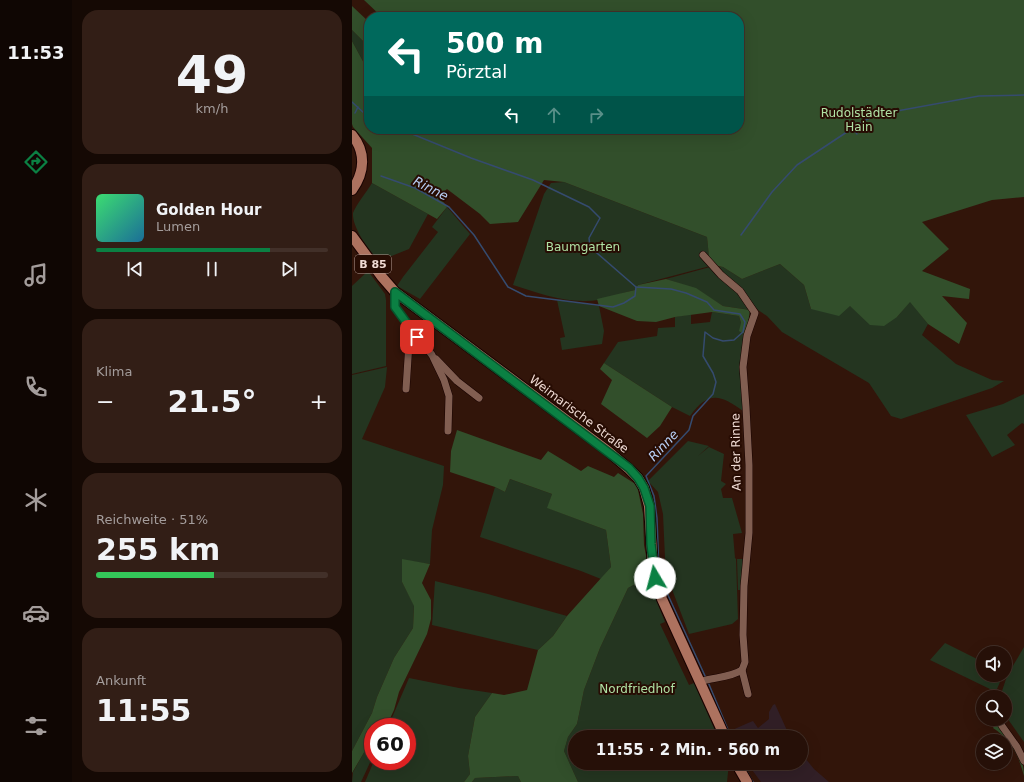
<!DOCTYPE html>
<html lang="de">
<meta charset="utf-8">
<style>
body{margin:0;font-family:"DejaVu Sans",sans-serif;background:#321e16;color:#f1f3f6;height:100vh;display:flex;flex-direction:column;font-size:15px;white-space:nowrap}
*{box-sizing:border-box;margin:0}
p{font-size:13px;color:#a49d9c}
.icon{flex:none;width:22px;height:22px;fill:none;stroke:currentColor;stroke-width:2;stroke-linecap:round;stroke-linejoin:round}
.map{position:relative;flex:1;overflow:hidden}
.sheet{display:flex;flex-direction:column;gap:10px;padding:10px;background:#150904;width:280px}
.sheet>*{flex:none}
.banner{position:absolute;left:12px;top:12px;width:380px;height:122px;border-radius:16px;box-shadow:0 4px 16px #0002,0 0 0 1px #423029;background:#00695c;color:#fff;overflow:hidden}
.fabs{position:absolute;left:624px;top:646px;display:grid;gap:8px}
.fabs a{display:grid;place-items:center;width:36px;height:36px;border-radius:50%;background:#261008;box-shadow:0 4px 16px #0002,0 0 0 1px #423029;font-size:20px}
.speed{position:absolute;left:12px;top:718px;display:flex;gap:8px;font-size:20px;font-weight:700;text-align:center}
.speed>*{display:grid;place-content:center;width:52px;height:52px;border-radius:50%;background:#261008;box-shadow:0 4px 16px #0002,0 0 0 1px #423029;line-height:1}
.speed .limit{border:6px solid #d22;background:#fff;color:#111}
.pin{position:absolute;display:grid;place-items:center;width:34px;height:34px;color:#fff;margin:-17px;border-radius:8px;box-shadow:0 2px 6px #0006}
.me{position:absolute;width:44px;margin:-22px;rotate:352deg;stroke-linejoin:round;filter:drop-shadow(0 0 3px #0008)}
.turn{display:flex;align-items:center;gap:14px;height:84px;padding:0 16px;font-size:18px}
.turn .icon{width:52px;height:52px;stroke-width:2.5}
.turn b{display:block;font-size:28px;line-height:34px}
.lanes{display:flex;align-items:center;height:38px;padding:0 16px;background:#0003;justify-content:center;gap:20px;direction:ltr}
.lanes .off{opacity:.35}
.big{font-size:30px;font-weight:600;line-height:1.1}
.sheet .tile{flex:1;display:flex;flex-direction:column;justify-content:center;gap:6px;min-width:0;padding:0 14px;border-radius:16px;background:#321e16}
.sheet .dial{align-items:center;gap:0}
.dial b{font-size:52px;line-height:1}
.song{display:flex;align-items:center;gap:12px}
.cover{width:48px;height:48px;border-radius:6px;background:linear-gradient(135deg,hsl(140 70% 55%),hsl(200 70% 35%))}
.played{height:4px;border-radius:2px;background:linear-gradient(90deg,#0b8043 75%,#423029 75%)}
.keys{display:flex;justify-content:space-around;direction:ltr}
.heat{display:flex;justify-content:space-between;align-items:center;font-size:22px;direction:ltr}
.charge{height:6px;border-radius:3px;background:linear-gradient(90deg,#34c759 51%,#423029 0)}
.trip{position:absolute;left:216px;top:730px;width:240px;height:40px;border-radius:20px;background:#261008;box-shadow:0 4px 16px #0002,0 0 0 1px #423029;font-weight:600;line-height:40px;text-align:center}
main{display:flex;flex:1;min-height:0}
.tabs{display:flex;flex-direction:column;width:72px;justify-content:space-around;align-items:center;background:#0f0603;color:#a49d9c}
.tabs .icon{width:28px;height:28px}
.tabs .selected{color:#0b8043}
.tabs b{font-size:18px;color:#f1f3f6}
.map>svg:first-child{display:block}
</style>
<main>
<nav class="tabs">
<b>11:53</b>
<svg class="icon selected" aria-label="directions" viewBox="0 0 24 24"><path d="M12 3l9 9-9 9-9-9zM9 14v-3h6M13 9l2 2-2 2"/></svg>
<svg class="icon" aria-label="music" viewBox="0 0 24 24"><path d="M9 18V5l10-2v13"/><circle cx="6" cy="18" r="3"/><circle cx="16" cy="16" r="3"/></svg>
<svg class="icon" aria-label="phone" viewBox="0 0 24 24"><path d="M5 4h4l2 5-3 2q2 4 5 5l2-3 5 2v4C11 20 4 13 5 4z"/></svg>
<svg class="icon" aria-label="climate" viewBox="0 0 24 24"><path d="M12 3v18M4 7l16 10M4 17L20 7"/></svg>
<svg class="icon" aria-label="car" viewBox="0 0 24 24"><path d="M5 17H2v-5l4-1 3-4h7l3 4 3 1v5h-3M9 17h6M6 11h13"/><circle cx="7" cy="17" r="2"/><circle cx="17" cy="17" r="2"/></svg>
<svg class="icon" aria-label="filters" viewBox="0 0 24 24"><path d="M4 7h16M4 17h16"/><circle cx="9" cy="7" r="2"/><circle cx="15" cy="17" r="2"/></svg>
</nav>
<section class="sheet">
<div class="tile dial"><b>49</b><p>km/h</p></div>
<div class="tile">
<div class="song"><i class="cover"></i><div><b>Golden Hour</b><p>Lumen</p></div></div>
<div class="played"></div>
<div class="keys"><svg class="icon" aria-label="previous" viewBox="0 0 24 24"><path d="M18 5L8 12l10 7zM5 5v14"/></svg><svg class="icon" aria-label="pause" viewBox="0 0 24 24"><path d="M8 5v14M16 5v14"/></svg><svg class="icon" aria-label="next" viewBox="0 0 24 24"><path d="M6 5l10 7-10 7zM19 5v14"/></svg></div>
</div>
<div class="tile"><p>Klima</p>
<div class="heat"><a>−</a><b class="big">21.5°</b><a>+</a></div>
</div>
<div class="tile"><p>Reichweite · 51%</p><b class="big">255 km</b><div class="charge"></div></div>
<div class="tile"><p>Ankunft</p><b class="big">11:55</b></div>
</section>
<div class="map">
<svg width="672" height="782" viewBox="0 0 672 782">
<rect width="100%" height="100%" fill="#32150a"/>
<g fill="#311f26">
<path d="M423,704L438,737H381L378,731L396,723L401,721L406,728L417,719V712L421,705Z"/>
<path d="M449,753L462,769L477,782H409L395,763H449Z"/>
</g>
<g fill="#243520">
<path d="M0,30L17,47V70L13,65L0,41Z"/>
<path d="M212,182L355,237L358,266L286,285L283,290C266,294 248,302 231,301C207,301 184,292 161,285L192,194L199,183Z"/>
<path d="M20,183L76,214L57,249L27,261C17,250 0,228 1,213C5,203 14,193 20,183Z"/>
<path d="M95,207L118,234L68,299L45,286L51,277L86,232L80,227Z"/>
<path d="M428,264L452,285L459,309L498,306L545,317L558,301L576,324L570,335L604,364L640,380L652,381L640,388L549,419L539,416L517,383L430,332L415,316L406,310L390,290L365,267H371L390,279Z"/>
<path d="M358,267L386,292L398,310L371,306L344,289L314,279Z"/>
<path d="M16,271L33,294L34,300V366L0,374V286Z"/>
<path d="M205,300L247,306L252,331L250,344L210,350L208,338L213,337Z"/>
<path d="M360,312L387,316L392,334L391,411C368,394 356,391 338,416L320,407L252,363L266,342L305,336L306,328L323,327V317L339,314V324L358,322Z"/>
<path d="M35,367L33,387L10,439L92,466L91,485L80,530L78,564L50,560V582L62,605L61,628L42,658L25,697L20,713L0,751V375Z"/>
<path d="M672,394V424L670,423L655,435L663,445L640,457L614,415L651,404Z"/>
<path d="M336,441L357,446L346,456L357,447L372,454L369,481L374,484L369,489L371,498H380L390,533L381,534L383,558L384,559L386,619L380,624L337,634L321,592L313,558L311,514L306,492L296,481Z"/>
<path d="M158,479L200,494L196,508L254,530L259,567L249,579L229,571L128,537L143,487L153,492Z"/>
<path d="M385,559H393L389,590H386Z"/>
<path d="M298,576L305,602L313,622L308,624L337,685L342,683L366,737H223V763H377L375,782H226L212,751L216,737L225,724L232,690L248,648L276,588Z"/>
<path d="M83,581L136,594L215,616L201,636L186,650L80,625Z"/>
<path d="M593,643L631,662V675H651L645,689L640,690L578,660Z"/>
<path d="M672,647V742L653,715V697H648L655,676Z"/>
<path d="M57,678L107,688L140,693L123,717L116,756L118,774L112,782H13L22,761H55V727H36Z"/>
<path d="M21,744V756L9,782H0L1,772L14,749Z"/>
<path d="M166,776L169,782H120L123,778Z"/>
</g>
<g fill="#324f2b">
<path d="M12,0H672V197L640,200L570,222L597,249L570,271L618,289L617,299L590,296L615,323L607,344L576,324L558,302L545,317L532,326L518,325L498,306L487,316L459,309L452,285L428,264L390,279L371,267L365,266L357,257L355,237L212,182L192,180L166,222L138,224L128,214L95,189L87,196L95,207L85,219L20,183V148L1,127L0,124V41L13,65L17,70V129H387V17H30Z"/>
<path d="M0,6L17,22V47L0,30Z"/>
<path d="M314,279L344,288L371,306L398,310L396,323L392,334L387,331L389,323L387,316L360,312L323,317L304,322L285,321L247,306L245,299L283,290L286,285Z"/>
<path d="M252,363L320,407L308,426L295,438L249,404L260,380L248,369Z"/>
<path d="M105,430L189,460L196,451L229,471L236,466L262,477L266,473L285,485L291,514L292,545L298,576L276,588L248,648L232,690L225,724L216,737L212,751L226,782H169L166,776L123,778L120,782H112L118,774L116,756L123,717L140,693L152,695L175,690L186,650L201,636L215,616L259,567L254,530L195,508L200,494L158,479L153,492L143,487L98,472L99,451Z"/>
<path d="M50,559L78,564L70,583L79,600V619L75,634L47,692L42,710L34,727H21V744L14,749L0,773V751L20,713L25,697L42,658L61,628L62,606L50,582Z"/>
<path d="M645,721C658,739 672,754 672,776C667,757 659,739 641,728Z"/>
</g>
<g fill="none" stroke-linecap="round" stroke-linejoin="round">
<g stroke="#354b6f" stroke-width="1.5">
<path d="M0,102L12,113L17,115"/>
<path d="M3,113L6,107"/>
<path d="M48,129L119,158L181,180L237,207L248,218L237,238L238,247L284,287L319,289L334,293L355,302L362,310L388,314L393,322L391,332L382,340L371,341L361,338L353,332L351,356L361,373L364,382L361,394L341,416L337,430L294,476L302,496L305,518L307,573"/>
<path d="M501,129L505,134"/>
<path d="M29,176L63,188L97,207L122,235L156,287L174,296L261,307L272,303L283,296L284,287"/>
<path d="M389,235L420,192L445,165L510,122L523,115L627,96L672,95"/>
<path d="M310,582L354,678"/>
<path d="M356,682L379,737"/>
<path d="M390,763L401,782"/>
</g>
<g stroke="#180200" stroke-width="8">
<g id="street">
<path d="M43,292V307L80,355L92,380L97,396L96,431"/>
<path d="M84,359L105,381L127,398"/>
<path d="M54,389L58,328"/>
<path d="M390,670L396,694"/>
<path d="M347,682C361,677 378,678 390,670L393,662L391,635L392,586L397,533V465L394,407L391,367L395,336L403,313L388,291L369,275L351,255"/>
<path d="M647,719L650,726L665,747L672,761"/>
</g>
</g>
<g stroke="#180200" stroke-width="12">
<g id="primary">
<path d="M0,135C14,152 13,172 0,190"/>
<path d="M0,236L30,277L43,292L256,451L277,469L286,478L292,488L297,506L301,568L310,599L373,737"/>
<path d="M384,763L395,782"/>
</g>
</g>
<use href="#street" stroke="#815e51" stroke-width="7"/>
<use href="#primary" stroke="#ad725f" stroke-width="10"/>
</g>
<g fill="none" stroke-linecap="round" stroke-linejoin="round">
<g stroke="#07532c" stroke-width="10">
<path id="route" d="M65,337L43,307V292L277,468L286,478L292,488L298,506L299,544L303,578"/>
</g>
<use href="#route" stroke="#0b8043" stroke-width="7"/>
</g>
<g text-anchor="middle" stroke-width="4" stroke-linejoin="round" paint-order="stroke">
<rect fill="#270c03" stroke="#b49d95" stroke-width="1" x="3" y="255" width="36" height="18" rx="3"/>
<g font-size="11" font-weight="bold" fill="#f0dbd4">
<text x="21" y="268">B 85</text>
</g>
<g font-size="12" fill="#afe1a4" stroke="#270c03">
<text x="507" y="117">Rudolstädter<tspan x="507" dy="14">Hain</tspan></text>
<text x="231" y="251">Baumgarten</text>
<text x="285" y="693">Nordfriedhof</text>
</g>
<g font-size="12" fill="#f0dbd4" stroke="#270c03">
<text transform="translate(227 414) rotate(37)" y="4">Weimarische Straße</text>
<text transform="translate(384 452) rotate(-91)" y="4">An der Rinne</text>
</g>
<g font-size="13" font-style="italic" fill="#b8cff5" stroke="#270c03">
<text transform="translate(79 188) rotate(27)" y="5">Rinne</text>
<text transform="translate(311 445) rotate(-47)" y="5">Rinne</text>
</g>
</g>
</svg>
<div class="fabs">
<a><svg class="icon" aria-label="sound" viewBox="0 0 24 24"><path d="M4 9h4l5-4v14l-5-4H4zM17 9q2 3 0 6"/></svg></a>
<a><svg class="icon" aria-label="search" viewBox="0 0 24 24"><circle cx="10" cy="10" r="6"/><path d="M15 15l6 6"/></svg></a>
<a><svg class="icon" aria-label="layers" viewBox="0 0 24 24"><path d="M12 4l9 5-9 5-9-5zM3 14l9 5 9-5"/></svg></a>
</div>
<div class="speed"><div class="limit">60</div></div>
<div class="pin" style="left:65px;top:337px;background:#d93025"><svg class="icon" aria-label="arrive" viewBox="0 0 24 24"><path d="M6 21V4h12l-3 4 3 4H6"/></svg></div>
<svg class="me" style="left:303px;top:578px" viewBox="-20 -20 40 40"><circle r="19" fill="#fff"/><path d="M0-13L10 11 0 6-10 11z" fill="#0b8043"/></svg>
<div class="trip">11:55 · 2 Min. · 560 m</div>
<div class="banner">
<div class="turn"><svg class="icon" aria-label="left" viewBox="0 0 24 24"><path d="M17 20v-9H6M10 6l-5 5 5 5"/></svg><div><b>500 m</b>Pörztal</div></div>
<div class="lanes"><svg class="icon" aria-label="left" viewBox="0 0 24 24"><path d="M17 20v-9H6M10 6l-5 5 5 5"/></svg><svg class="icon off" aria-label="ahead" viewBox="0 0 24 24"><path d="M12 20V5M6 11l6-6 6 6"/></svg><svg class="icon off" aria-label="right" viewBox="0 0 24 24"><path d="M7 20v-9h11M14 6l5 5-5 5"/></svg></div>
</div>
</div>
</main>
